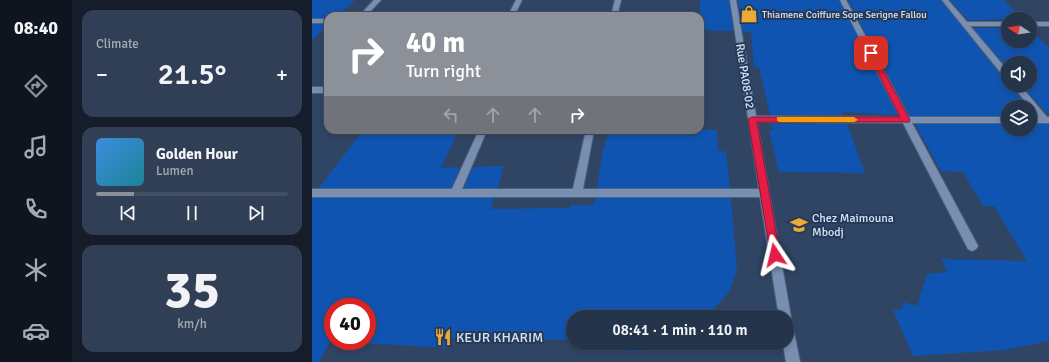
<!DOCTYPE html>
<meta charset="utf-8">
<style>
body{margin:0;font-family:Signika,sans-serif;background:#303f55;color:#f1f3f6;height:100vh;display:flex;flex-direction:column;font-size:15px;white-space:nowrap}
*{box-sizing:border-box;margin:0}
p{font-size:13px;color:#a3aab5}
.icon{flex:none;width:22px;height:22px;fill:none;stroke:currentColor;stroke-width:2;stroke-linecap:round;stroke-linejoin:round}
.map{position:relative;flex:1;overflow:hidden}
.drawer{display:flex;flex-direction:column;gap:10px;padding:10px;background:#141d29;width:240px}
.drawer>*{flex:none}
.guide{position:absolute;left:12px;top:12px;width:380px;height:122px;border-radius:12px;box-shadow:0 2px 6px #0003,0 0 0 1px #414f63;background:#8c9099;color:#fff;overflow:hidden}
.needle{width:26px;rotate:282deg}
.fabs{position:absolute;left:689px;top:12px;display:grid;gap:8px}
.fabs a{display:grid;place-items:center;width:36px;height:36px;border-radius:50%;background:#24344b;box-shadow:0 2px 6px #0003,0 0 0 1px #414f63;font-size:20px}
.speed{position:absolute;left:12px;top:298px;display:flex;gap:8px;font-size:20px;font-weight:700;text-align:center}
.speed>*{display:grid;place-content:center;width:52px;height:52px;border-radius:50%;background:#24344b;box-shadow:0 2px 6px #0003,0 0 0 1px #414f63;line-height:1}
.speed .limit{border:6px solid #d22;background:#fff;color:#111}
.pin{position:absolute;display:grid;place-items:center;width:34px;height:34px;color:#fff;margin:-17px;border-radius:8px;box-shadow:0 2px 6px #0006}
.me{position:absolute;width:44px;margin:-22px;rotate:350deg;stroke-linejoin:round;filter:drop-shadow(0 0 3px #0008)}
.turn{display:flex;align-items:center;gap:14px;height:84px;padding:0 16px;font-size:18px}
.turn .icon{width:52px;height:52px;stroke-width:2.5}
.turn b{display:block;font-size:28px;line-height:34px}
.lanes{display:flex;align-items:center;height:38px;padding:0 16px;background:#0003;justify-content:center;gap:20px;direction:ltr}
.lanes .off{opacity:.35}
.big{font-size:30px;font-weight:600;line-height:1.1}
.drawer .tile{flex:1;display:flex;flex-direction:column;justify-content:center;gap:6px;min-width:0;padding:0 14px;border-radius:12px;background:#303f55}
.drawer .dial{align-items:center;gap:0}
.dial b{font-size:52px;line-height:1}
.song{display:flex;align-items:center;gap:12px}
.cover{width:48px;height:48px;border-radius:6px;background:linear-gradient(135deg,hsl(210 70% 55%),hsl(190 70% 35%))}
.played{height:4px;border-radius:2px;background:linear-gradient(90deg,#8c9099 20%,#414f63 20%)}
.keys{display:flex;justify-content:space-around;direction:ltr}
.heat{display:flex;justify-content:space-between;align-items:center;font-size:22px;direction:ltr}
.trip{position:absolute;left:254px;top:310px;width:228px;height:40px;border-radius:20px;background:#24344b;box-shadow:0 2px 6px #0003,0 0 0 1px #414f63;font-weight:600;line-height:40px;text-align:center}
main{display:flex;flex:1;min-height:0}
.tabs{display:flex;flex-direction:column;width:72px;justify-content:space-around;align-items:center;background:#0e151e;color:#a3aab5}
.tabs .icon{width:28px;height:28px}
.tabs .on{color:#8c9099}
.tabs b{font-size:18px;color:#f1f3f6}
.map>svg:first-child{display:block}
</style>
<main>
<nav class="tabs">
<b>08:40</b>
<svg class="icon on" aria-label="directions" viewBox="0 0 24 24"><path d="M12 3l9 9-9 9-9-9zM9 14v-3h6M13 9l2 2-2 2"/></svg>
<svg class="icon" aria-label="music" viewBox="0 0 24 24"><path d="M9 18V5l10-2v13"/><circle cx="6" cy="18" r="3"/><circle cx="16" cy="16" r="3"/></svg>
<svg class="icon" aria-label="phone" viewBox="0 0 24 24"><path d="M5 4h4l2 5-3 2q2 4 5 5l2-3 5 2v4C11 20 4 13 5 4z"/></svg>
<svg class="icon" aria-label="climate" viewBox="0 0 24 24"><path d="M12 3v18M4 7l16 10M4 17L20 7"/></svg>
<svg class="icon" aria-label="car" viewBox="0 0 24 24"><path d="M5 17H2v-5l4-1 3-4h7l3 4 3 1v5h-3M9 17h6M6 11h13"/><circle cx="7" cy="17" r="2"/><circle cx="17" cy="17" r="2"/></svg>
</nav>
<section class="drawer">
<div class="tile"><p>Climate</p>
<div class="heat"><a>−</a><b class="big">21.5°</b><a>+</a></div>
</div>
<div class="tile">
<div class="song"><i class="cover"></i><div><b>Golden Hour</b><p>Lumen</p></div></div>
<div class="played"></div>
<div class="keys"><svg class="icon" aria-label="previous" viewBox="0 0 24 24"><path d="M18 5L8 12l10 7zM5 5v14"/></svg><svg class="icon" aria-label="pause" viewBox="0 0 24 24"><path d="M8 5v14M16 5v14"/></svg><svg class="icon" aria-label="next" viewBox="0 0 24 24"><path d="M6 5l10 7-10 7zM19 5v14"/></svg></div>
</div>
<div class="tile dial"><b>35</b><p>km/h</p></div>
</section>
<div class="map">
<svg width="737" height="362" viewBox="0 0 737 362">
<rect width="100%" height="100%" fill="#304564"/>
<g fill="#1054b1" fill-rule="evenodd">
<path d="M0,0H43L26,16H16V18H0Z"/>
<path d="M388,0H417L421,31L388,30Z"/>
<path d="M426,0H527L586,115L530,112L531,115H458L447,67H442L439,32H431Z"/>
<path d="M536,0H629L692,79L696,80V85H699L716,107H696V116H598Z"/>
<path d="M638,0H692L710,19L656,20Z"/>
<path d="M0,24H16L0,41Z"/>
<path d="M661,28H696V41H718V28L737,48V116L710,85H718V63H696V69Z"/>
<path d="M459,124H535L553,173L467,172L457,130H461Z"/>
<path d="M603,124H696V129H718V124H737V341L693,350L601,356L581,310H590L591,302L605,306L615,274L635,272L629,259L715,261L682,206H671L651,172L629,171Z"/>
<path d="M51,130H147L129,168L148,167L139,188H7Z"/>
<path d="M298,130H405L406,150L414,152L418,188H285L291,149Z"/>
<path d="M192,166L186,188H152L161,167Z"/>
<path d="M0,198H182L179,209L258,208L259,205H282L283,198H419L425,270L417,292L395,317H261V340L139,338L134,348L18,341L7,362H0ZM21,307H55V341H21Z"/>
<path d="M312,343H373L368,350L312,352Z"/>
</g>
<g fill="none" stroke-linecap="round" stroke-linejoin="round">
<g stroke="#51627c" stroke-width="2">
<g id="minor">
<path d="M62,0H69L54,16H47Z"/>
<path d="M204,0H210L202,16H196Z"/>
<path d="M303,0H309L305,16H299Z"/>
<path d="M418,0H424L444,116L588,117L528,0H534L597,117H696V123H600L666,246L664,249L660,251L656,249L591,123L445,122L479,317L477,322H480L488,362H474L471,343H475V317H467L448,197H0V189H140L167,130H175L150,189H261L274,130H282L271,189H447Z"/>
<path d="M630,0H636L655,22H696V26H658L696,71V78H693Z"/>
<rect x="0" y="19" width="16" height="4"/>
<rect x="718" y="22" width="19" height="4"/>
<path d="M700,85H708L735,117H737V123H718V117H726Z"/>
<rect x="0" y="87" width="16" height="6"/>
</g>
</g>
<use href="#minor" fill="#788fb2" fill-rule="evenodd"/>
</g>
<path fill="#e11d48" stroke="#92132f" d="M559,51L562,53L598,120L597,122H445L468,255L467,258L463,260L459,258L436,119L440,117H588L556,53Z"/>
<path fill="#f59e0b" d="M465,117H542L546,120L542,122H468L465,121Z"/>
<defs>
<g id="shop-bare" transform="scale(1.38)"><path d="M-5-2.5h2.3a2.7 3.5 0 0 1 5.4 0H5L5.5 6h-11ZM-1.5-2.5h3a1.5 2.3 0 0 0-3 0Z" fill="#e9ab38" stroke="#263a58" stroke-width="2.5" paint-order="stroke"/></g>
<g id="school-bare" transform="scale(1.38)"><path d="M0-5L7-2L0 1L-7-2ZM-4 1L0 2.5L4 1V4Q0 6-4 4Z" fill="#e9ab38" stroke="#263a58" stroke-width="2.5" paint-order="stroke"/></g>
<g id="restaurant-bare" transform="scale(1.38)"><path d="M-5-6h1v4h1v-4h1v4h1v-4h1v5L-1.5 .5V6h-2V.5L-5-1ZM5-6V6H3V1.5H1.5Q1.5-4 5-6Z" fill="#e9ab38" stroke="#263a58" stroke-width="2.5" paint-order="stroke"/></g>
</defs>
<g fill-rule="evenodd">
<use href="#shop-bare" x="437" y="14"/>
<use href="#school-bare" x="487" y="225"/>
<use href="#restaurant-bare" x="131" y="337"/>
</g>
<g text-anchor="middle" stroke-width="4" stroke-linejoin="round" paint-order="stroke">
<g font-size="10" fill="#d6e3f6" stroke="#263a58" text-anchor="start">
<text x="450" y="18">Thiamene Coiffure Sope Serigne Fallou</text>
</g>
<g font-size="12" fill="#d6e3f6" stroke="#263a58">
<text transform="translate(433 76) rotate(81)" y="4">Rue PA08-02</text>
</g>
<g font-size="12" fill="#d6e3f6" stroke="#263a58" text-anchor="start">
<text x="500" y="222">Chez Maimouna<tspan x="500" dy="14">Mbodj</tspan></text>
</g>
<g font-size="14" fill="#d6e3f6" stroke="#263a58" text-anchor="start">
<text x="144" y="342">KEUR KHARIM</text>
</g>
</g>
</svg>
<div class="fabs">
<a><svg class="needle" viewBox="-14 -14 28 28"><path d="M0-13l5 13h-10z" fill="#e53935"/><path d="M0 13l5-13h-10z" fill="#a3aab5"/></svg></a>
<a><svg class="icon" aria-label="sound" viewBox="0 0 24 24"><path d="M4 9h4l5-4v14l-5-4H4zM17 9q2 3 0 6"/></svg></a>
<a><svg class="icon" aria-label="layers" viewBox="0 0 24 24"><path d="M12 4l9 5-9 5-9-5zM3 14l9 5 9-5"/></svg></a>
</div>
<div class="speed"><div class="limit">40</div></div>
<div class="pin" style="left:559px;top:53px;background:#d93025"><svg class="icon" aria-label="arrive" viewBox="0 0 24 24"><path d="M6 21V4h12l-3 4 3 4H6"/></svg></div>
<svg class="me" style="left:463px;top:255px" viewBox="-20 -20 40 40"><path d="M0-17L14 15 0 8-14 15z" fill="#e11d48" stroke="#fff" stroke-width="4"/></svg>
<div class="trip">08:41 · 1 min · 110 m</div>
<div class="guide">
<div class="turn"><svg class="icon" aria-label="right" viewBox="0 0 24 24"><path d="M7 20v-9h11M14 6l5 5-5 5"/></svg><div><b>40 m</b>Turn right</div></div>
<div class="lanes"><svg class="icon off" aria-label="left" viewBox="0 0 24 24"><path d="M17 20v-9H6M10 6l-5 5 5 5"/></svg><svg class="icon off" aria-label="ahead" viewBox="0 0 24 24"><path d="M12 20V5M6 11l6-6 6 6"/></svg><svg class="icon off" aria-label="ahead" viewBox="0 0 24 24"><path d="M12 20V5M6 11l6-6 6 6"/></svg><svg class="icon" aria-label="right" viewBox="0 0 24 24"><path d="M7 20v-9h11M14 6l5 5-5 5"/></svg></div>
</div>
</div>
</main>
